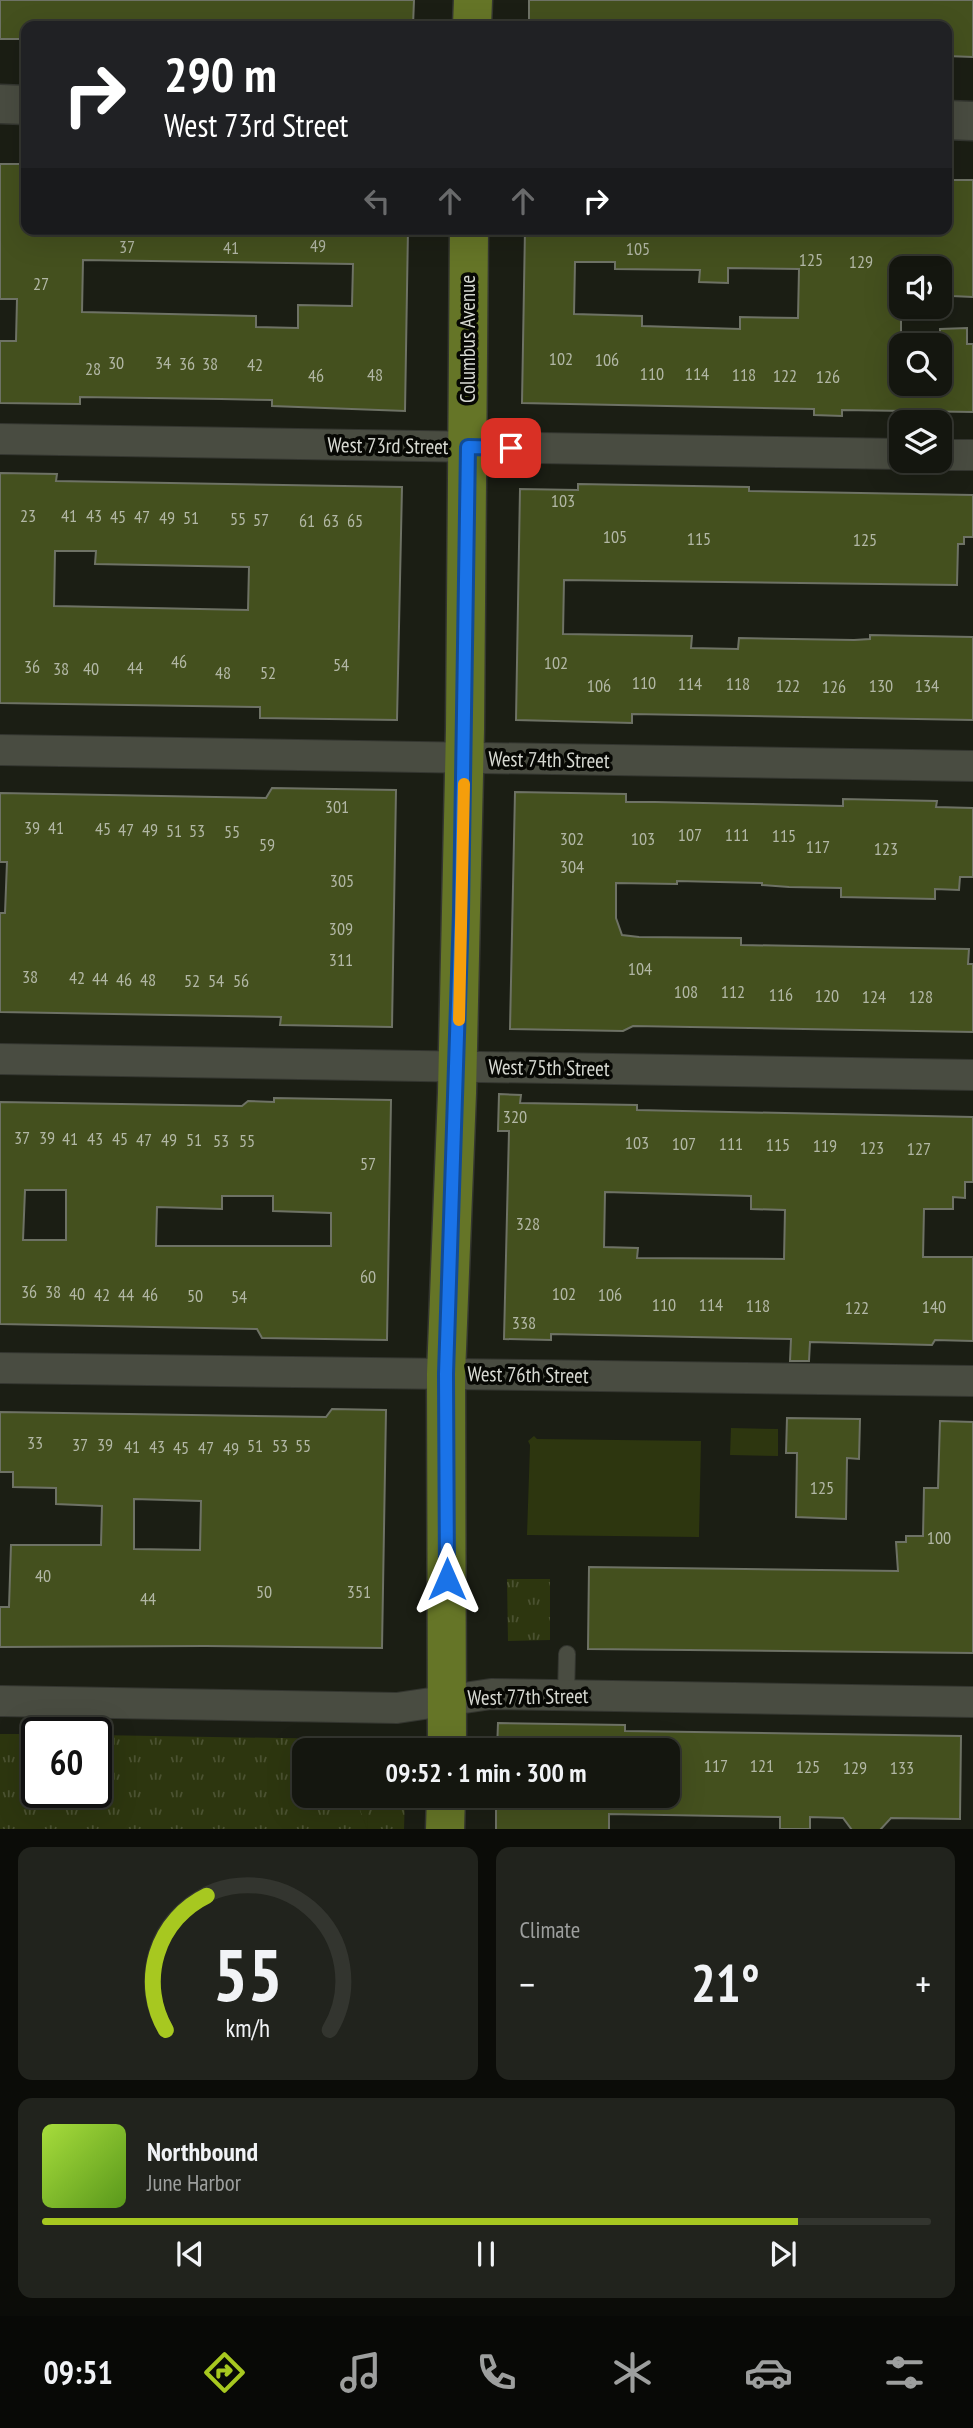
<!DOCTYPE html>
<meta charset="utf-8">
<style>
body{margin:0;font-family:"PT Sans Narrow",sans-serif;background:#21231d;color:#f1f3f6;height:100vh;display:flex;flex-direction:column;font-size:26px;white-space:nowrap}
*{box-sizing:border-box;margin:0}
p{font-size:23px;color:#9d9f9e}
.icon{flex:none;width:38px;height:38px;fill:none;stroke:currentColor;stroke-width:2;stroke-linecap:round;stroke-linejoin:round}
.map{position:relative;height:1829px;overflow:hidden}
.sheet{display:flex;flex-direction:column;gap:18px;padding:18px;background:#0b0c08;flex:1}
.sheet>*{flex:none}
.top-card{position:absolute;left:21px;top:21px;width:931px;height:214px;border-radius:14px;box-shadow:0 7px 28px #0002,0 0 0 2px #33352f;background:#202124;color:#fff;overflow:hidden}
.tools{position:absolute;left:889px;top:256px;display:grid;gap:14px}
.tools a{display:grid;place-items:center;width:63px;height:63px;border-radius:14px;background:#14160f;box-shadow:0 7px 28px #0002,0 0 0 2px #33352f;font-size:35px}
.speed{position:absolute;left:21px;top:1717px;display:flex;gap:14px;font-size:35px;font-weight:700;text-align:center}
.speed>*{display:grid;place-content:center;width:91px;height:91px;border-radius:50%;background:#14160f;box-shadow:0 7px 28px #0002,0 0 0 2px #33352f;line-height:1}
.speed .limit{border:4px solid #111;border-radius:10px;background:#fff;color:#111}
.pin{position:absolute;display:grid;place-items:center;width:60px;height:60px;color:#fff;margin:-30px;border-radius:14px;box-shadow:0 4px 10px #0006}
.me{position:absolute;width:77px;margin:-38px;rotate:0deg;stroke-linejoin:round;filter:drop-shadow(0 0 5px #0008)}
.turn{display:flex;align-items:center;gap:24px;height:147px;padding:0 28px;font-size:32px}
.turn .icon{width:91px;height:91px;stroke-width:2.5}
.turn b{display:block;font-size:49px;line-height:60px}
.lanes{display:flex;align-items:center;height:66px;padding:0 28px;background:#0003;justify-content:center;gap:35px;direction:ltr}
.lanes .off{opacity:.35}
.big{font-size:52px;font-weight:600;line-height:1.1}
.sheet .tile{flex:1;display:flex;flex-direction:column;justify-content:center;gap:10px;min-width:0;padding:0 24px;border-radius:14px;background:#21231d}
.sheet .dial{align-items:center;gap:0}
.dial svg{height:182px;overflow:visible;fill:none;stroke:#33352f;stroke-width:7;stroke-linecap:round;text-anchor:middle}
.dial text{fill:#f1f3f6;stroke:none}
.song{display:flex;align-items:center;gap:21px}
.cover{width:84px;height:84px;border-radius:10px;background:linear-gradient(135deg,hsl(80 70% 55%),hsl(90 70% 35%))}
.played{height:7px;border-radius:4px;background:linear-gradient(90deg,#a7c820 85%,#33352f 85%)}
.keys{display:flex;justify-content:space-around;direction:ltr}
.heat{display:flex;justify-content:space-between;align-items:center;font-size:38px;direction:ltr}
.sheet .tiles{flex:1;display:grid;gap:18px;grid-template-columns:1fr 1fr}
.tile:last-child{grid-column:span 2}
.trip{position:absolute;left:292px;top:1738px;width:388px;height:70px;border-radius:14px;background:#14160f;box-shadow:0 7px 28px #0002,0 0 0 2px #33352f;font-weight:600;line-height:70px;text-align:center}
.menu{display:flex;height:112px;justify-content:space-around;align-items:center;background:#080906;color:#9d9f9e}
.menu .icon{width:49px;height:49px}
.menu .selected{color:#a7c820}
.menu b{font-size:32px;color:#f1f3f6}
.map>svg:first-child{display:block}
</style>
<div class="map">
<svg width="973" height="1830" viewBox="0 0 973 1830">
<defs>
<pattern id="park-tufts" width="24" height="20" patternUnits="userSpaceOnUse" patternTransform="scale(1.75)"><rect width="24" height="20" fill="#2d360f"/><path d="M3 7l-1-3M5 7V3M7 7l1-3M15 17l-1-3M17 17v-4M19 17l1-3" fill="none" stroke="#4b5231"/></pattern>
</defs>
<rect width="100%" height="100%" fill="#1b1e14"/>
<g fill="url(#park-tufts)">
<path d="M507,1579H550V1640L508,1641Z"/>
<path d="M0,1734H37V1792H96V1735L400,1740L406,1750H304V1796H405L404,1829H0Z"/>
</g>
<g fill="#2d360f">
<path d="M731,1428L778,1429V1456L730,1455Z"/>
<path d="M534,1436L537,1439L701,1441L699,1537L527,1535L530,1445L528,1441Z"/>
<path d="M351,1796H368L367,1829L358,1804Z"/>
</g>
<g fill="#44501e" stroke="#6e7265" stroke-width="2" fill-rule="evenodd">
<path d="M0,0H414L413,26H26V39H0Z"/>
<path d="M529,0H973V57L947,56V26H529Z"/>
<path d="M0,164H26V229H62V233H96L101,229H408L405,411L272,406V400L221,399L80,397V404L0,403V341H16L17,299H0ZM83,260L353,264L352,306L298,305V328L256,327V316L82,312Z"/>
<path d="M947,180H973V297L952,296V289L940,288V268H901V383H940V329L967,328V344H973V412L842,410V416L814,415V409L522,403L525,229H947ZM575,262H615V269L700,270L699,282L728,283V268L799,269L798,318L740,317V329L642,326V316L574,314Z"/>
<path d="M0,473L57,474L56,481L402,487L397,720L260,718V707L0,703ZM55,551H96L95,564L249,567L248,610L54,606Z"/>
<path d="M578,484L749,487V491L973,495V537H964V544H958L957,585L564,580L563,634L692,636L691,648L738,649L739,638L854,640L870,639V635L973,637V720L632,714V723L516,720L520,489L578,490Z"/>
<path d="M272,788L396,790L392,1027L280,1025L281,1017L0,1012V913H5L7,862H0V793L266,798Z"/>
<path d="M515,792L626,794V802H655L843,806V799L937,801L936,807L973,808V877H960L959,890L935,889V899L841,897V888L789,887L762,885V883L677,881V884L616,883V918L622,935L639,937L741,938V945L969,949L968,964H973V1032L633,1026L623,1031L510,1029Z"/>
<path d="M499,1094L521,1095L520,1103L637,1105V1110L973,1117V1182H965V1198L953,1197V1209H924L923,1257H973V1341L935,1340L932,1345L810,1342L809,1361H790L791,1339L551,1334V1340L504,1339L509,1131H498ZM605,1192L751,1196V1209L785,1210L784,1259L637,1258L638,1248L604,1247Z"/>
<path d="M274,1098L391,1100L387,1340L262,1338L257,1329L0,1324V1102L242,1106L248,1101L274,1102ZM25,1190H66V1240H23ZM222,1196H273V1211L331,1213V1246H156L157,1207L222,1209Z"/>
<path d="M332,1409L386,1410L382,1648L205,1646L0,1647V1607H9L11,1545H101L102,1506L56,1504V1488L13,1487V1472H0V1412L326,1417ZM134,1499L201,1501L200,1550L134,1549Z"/>
<path d="M787,1418L860,1419L859,1459L847,1458L846,1519L796,1517L797,1453H786Z"/>
<path d="M940,1421L973,1422V1653L588,1649L589,1567L898,1571L896,1542H906V1536H923L924,1488H938Z"/>
<path d="M498,1723L625,1725V1731L961,1736L960,1819L891,1818L880,1830H852L843,1818L810,1817V1829H780V1817L609,1814V1830H496V1796H668V1750H497Z"/>
</g>
<g fill="none" stroke-linecap="round" stroke-linejoin="round">
<g stroke="#343630" stroke-width="18">
<path id="service" d="M566,1695L567,1654"/>
</g>
<g stroke="#343630" stroke-width="32">
<g id="minor">
<path d="M0,439L901,454"/>
<path d="M940,455H973"/>
<path d="M0,750L973,766"/>
<path d="M0,1059L973,1075"/>
<path d="M0,1368L973,1381"/>
<path d="M0,1701L397,1708L491,1694L973,1702"/>
</g>
</g>
<g stroke="#343630" stroke-width="41">
<g id="secondary">
<path d="M0,104L26,105"/>
<path d="M947,120L973,121"/>
</g>
</g>
<g stroke="#343630" stroke-width="41">
<g id="primary">
<path d="M472,26L473,0"/>
<path d="M447,1750L446,1374L457,1093L465,729L469,229"/>
<path d="M445,1830L446,1796"/>
</g>
</g>
<use href="#service" stroke="#494c41" stroke-width="16"/>
<use href="#minor" stroke="#494c41" stroke-width="30"/>
<use href="#secondary" stroke="#494c41" stroke-width="38"/>
<use href="#primary" stroke="#657527" stroke-width="38"/>
</g>
<g fill="none" stroke-linecap="round" stroke-linejoin="round">
<g stroke="#114b97" stroke-width="18">
<path id="route" d="M447,1579L446,1374L461,912L468,447L511,448"/>
</g>
<use href="#route" stroke="#1a73e8" stroke-width="12"/>
<path stroke="#f59e0b" stroke-width="12" d="M459,1020L464,784"/>
</g>
<g text-anchor="middle" stroke-width="7" stroke-linejoin="round" paint-order="stroke">
<g font-size="18" fill="#b2b7a5">
<text x="318" y="252">49</text>
<text x="127" y="253">37</text>
<text x="231" y="254">41</text>
<text x="638" y="255">105</text>
<text x="811" y="266">125</text>
<text x="861" y="268">129</text>
<text x="41" y="290">27</text>
<text x="561" y="365">102</text>
<text x="607" y="366">106</text>
<text x="116" y="369">30</text>
<text x="163" y="369">34</text>
<text x="187" y="370">36</text>
<text x="210" y="370">38</text>
<text x="255" y="371">42</text>
<text x="93" y="375">28</text>
<text x="652" y="380">110</text>
<text x="697" y="380">114</text>
<text x="375" y="381">48</text>
<text x="744" y="381">118</text>
<text x="316" y="382">46</text>
<text x="785" y="382">122</text>
<text x="828" y="383">126</text>
<text x="563" y="507">103</text>
<text x="28" y="522">23</text>
<text x="69" y="522">41</text>
<text x="94" y="522">43</text>
<text x="118" y="523">45</text>
<text x="142" y="523">47</text>
<text x="167" y="524">49</text>
<text x="191" y="524">51</text>
<text x="238" y="525">55</text>
<text x="261" y="526">57</text>
<text x="307" y="527">61</text>
<text x="331" y="527">63</text>
<text x="355" y="527">65</text>
<text x="615" y="543">105</text>
<text x="699" y="545">115</text>
<text x="865" y="546">125</text>
<text x="179" y="668">46</text>
<text x="556" y="669">102</text>
<text x="341" y="671">54</text>
<text x="32" y="673">36</text>
<text x="135" y="674">44</text>
<text x="61" y="675">38</text>
<text x="91" y="675">40</text>
<text x="223" y="679">48</text>
<text x="268" y="679">52</text>
<text x="644" y="689">110</text>
<text x="690" y="690">114</text>
<text x="738" y="690">118</text>
<text x="599" y="692">106</text>
<text x="788" y="692">122</text>
<text x="881" y="692">130</text>
<text x="927" y="692">134</text>
<text x="834" y="693">126</text>
<text x="337" y="813">301</text>
<text x="32" y="834">39</text>
<text x="56" y="834">41</text>
<text x="103" y="835">45</text>
<text x="126" y="836">47</text>
<text x="150" y="836">49</text>
<text x="174" y="837">51</text>
<text x="197" y="837">53</text>
<text x="232" y="838">55</text>
<text x="690" y="841">107</text>
<text x="737" y="841">111</text>
<text x="784" y="842">115</text>
<text x="572" y="845">302</text>
<text x="643" y="845">103</text>
<text x="267" y="851">59</text>
<text x="818" y="853">117</text>
<text x="886" y="855">123</text>
<text x="572" y="873">304</text>
<text x="342" y="887">305</text>
<text x="341" y="935">309</text>
<text x="341" y="966">311</text>
<text x="640" y="975">104</text>
<text x="30" y="983">38</text>
<text x="77" y="984">42</text>
<text x="100" y="985">44</text>
<text x="124" y="986">46</text>
<text x="148" y="986">48</text>
<text x="192" y="987">52</text>
<text x="216" y="987">54</text>
<text x="241" y="987">56</text>
<text x="686" y="998">108</text>
<text x="733" y="998">112</text>
<text x="781" y="1001">116</text>
<text x="827" y="1002">120</text>
<text x="874" y="1003">124</text>
<text x="921" y="1003">128</text>
<text x="515" y="1123">320</text>
<text x="22" y="1144">37</text>
<text x="47" y="1144">39</text>
<text x="70" y="1145">41</text>
<text x="95" y="1145">43</text>
<text x="120" y="1145">45</text>
<text x="144" y="1146">47</text>
<text x="169" y="1146">49</text>
<text x="194" y="1146">51</text>
<text x="221" y="1147">53</text>
<text x="247" y="1147">55</text>
<text x="637" y="1149">103</text>
<text x="684" y="1150">107</text>
<text x="731" y="1150">111</text>
<text x="778" y="1151">115</text>
<text x="825" y="1152">119</text>
<text x="872" y="1154">123</text>
<text x="919" y="1155">127</text>
<text x="368" y="1170">57</text>
<text x="528" y="1230">328</text>
<text x="368" y="1283">60</text>
<text x="29" y="1298">36</text>
<text x="53" y="1298">38</text>
<text x="77" y="1300">40</text>
<text x="564" y="1300">102</text>
<text x="102" y="1301">42</text>
<text x="126" y="1301">44</text>
<text x="150" y="1301">46</text>
<text x="610" y="1301">106</text>
<text x="195" y="1302">50</text>
<text x="239" y="1303">54</text>
<text x="664" y="1311">110</text>
<text x="711" y="1311">114</text>
<text x="758" y="1312">118</text>
<text x="934" y="1313">140</text>
<text x="857" y="1314">122</text>
<text x="524" y="1329">338</text>
<text x="35" y="1449">33</text>
<text x="80" y="1451">37</text>
<text x="105" y="1451">39</text>
<text x="255" y="1452">51</text>
<text x="280" y="1452">53</text>
<text x="303" y="1452">55</text>
<text x="132" y="1453">41</text>
<text x="157" y="1453">43</text>
<text x="181" y="1454">45</text>
<text x="206" y="1454">47</text>
<text x="231" y="1455">49</text>
<text x="822" y="1494">125</text>
<text x="939" y="1544">100</text>
<text x="43" y="1582">40</text>
<text x="264" y="1598">50</text>
<text x="359" y="1598">351</text>
<text x="148" y="1605">44</text>
<text x="716" y="1772">117</text>
<text x="762" y="1772">121</text>
<text x="808" y="1773">125</text>
<text x="855" y="1774">129</text>
<text x="902" y="1774">133</text>
</g>
<g font-size="21" fill="#d7d9d2" stroke="#070804">
<text transform="translate(468 339) rotate(-90)" y="7">Columbus Avenue</text>
<text transform="translate(388 446) rotate(1)" y="7">West 73rd Street</text>
<text transform="translate(549 760) rotate(1)" y="7">West 74th Street</text>
<text transform="translate(549 1068) rotate(1)" y="7">West 75th Street</text>
<text transform="translate(528 1375) rotate(1)" y="7">West 76th Street</text>
<text transform="translate(528 1697) rotate(-1)" y="7">West 77th Street</text>
</g>
</g>
</svg>
<div class="tools">
<a><svg class="icon" aria-label="sound" viewBox="0 0 24 24"><path d="M4 9h4l5-4v14l-5-4H4zM17 9q2 3 0 6"/></svg></a>
<a><svg class="icon" aria-label="search" viewBox="0 0 24 24"><circle cx="10" cy="10" r="6"/><path d="M15 15l6 6"/></svg></a>
<a><svg class="icon" aria-label="layers" viewBox="0 0 24 24"><path d="M12 4l9 5-9 5-9-5zM3 14l9 5 9-5"/></svg></a>
</div>
<div class="speed"><div class="limit">60</div></div>
<div class="pin" style="left:511px;top:448px;background:#d93025"><svg class="icon" aria-label="arrive" viewBox="0 0 24 24"><path d="M6 21V4h12l-3 4 3 4H6"/></svg></div>
<svg class="me" style="left:447px;top:1579px" viewBox="-20 -20 40 40"><path d="M0-17L14 15 0 8-14 15z" fill="#1a73e8" stroke="#fff" stroke-width="4"/></svg>
<div class="trip">09:52 · 1 min · 300 m</div>
<div class="top-card">
<div class="turn"><svg class="icon" aria-label="right" viewBox="0 0 24 24"><path d="M7 20v-9h11M14 6l5 5-5 5"/></svg><div><b>290 m</b>West 73rd Street</div></div>
<div class="lanes"><svg class="icon off" aria-label="left" viewBox="0 0 24 24"><path d="M17 20v-9H6M10 6l-5 5 5 5"/></svg><svg class="icon off" aria-label="ahead" viewBox="0 0 24 24"><path d="M12 20V5M6 11l6-6 6 6"/></svg><svg class="icon off" aria-label="ahead" viewBox="0 0 24 24"><path d="M12 20V5M6 11l6-6 6 6"/></svg><svg class="icon" aria-label="right" viewBox="0 0 24 24"><path d="M7 20v-9h11M14 6l5 5-5 5"/></svg></div>
</div>
</div>
<section class="sheet">
<div class="tiles">
<div class="tile dial"><svg viewBox="0 0 100 80">
<path d="M14 69A42 42 0 1 1 86 69"/>
<path d="M14 69A42 42 0 0 1 32 10" stroke="#a7c820"/>
<text x="50" y="56" font-size="32" font-weight="700">55</text>
<text x="50" y="72" font-size="11">km/h</text>
</svg></div>
<div class="tile"><p>Climate</p>
<div class="heat"><a>−</a><b class="big">21°</b><a>+</a></div>
</div>
<div class="tile">
<div class="song"><i class="cover"></i><div><b>Northbound</b><p>June Harbor</p></div></div>
<div class="played"></div>
<div class="keys"><svg class="icon" aria-label="previous" viewBox="0 0 24 24"><path d="M18 5L8 12l10 7zM5 5v14"/></svg><svg class="icon" aria-label="pause" viewBox="0 0 24 24"><path d="M8 5v14M16 5v14"/></svg><svg class="icon" aria-label="next" viewBox="0 0 24 24"><path d="M6 5l10 7-10 7zM19 5v14"/></svg></div>
</div>
</div>
</section>
<nav class="menu">
<b>09:51</b>
<svg class="icon selected" aria-label="directions" viewBox="0 0 24 24"><path d="M12 3l9 9-9 9-9-9zM9 14v-3h6M13 9l2 2-2 2"/></svg>
<svg class="icon" aria-label="music" viewBox="0 0 24 24"><path d="M9 18V5l10-2v13"/><circle cx="6" cy="18" r="3"/><circle cx="16" cy="16" r="3"/></svg>
<svg class="icon" aria-label="phone" viewBox="0 0 24 24"><path d="M5 4h4l2 5-3 2q2 4 5 5l2-3 5 2v4C11 20 4 13 5 4z"/></svg>
<svg class="icon" aria-label="climate" viewBox="0 0 24 24"><path d="M12 3v18M4 7l16 10M4 17L20 7"/></svg>
<svg class="icon" aria-label="car" viewBox="0 0 24 24"><path d="M5 17H2v-5l4-1 3-4h7l3 4 3 1v5h-3M9 17h6M6 11h13"/><circle cx="7" cy="17" r="2"/><circle cx="17" cy="17" r="2"/></svg>
<svg class="icon" aria-label="filters" viewBox="0 0 24 24"><path d="M4 7h16M4 17h16"/><circle cx="9" cy="7" r="2"/><circle cx="15" cy="17" r="2"/></svg>
</nav>
